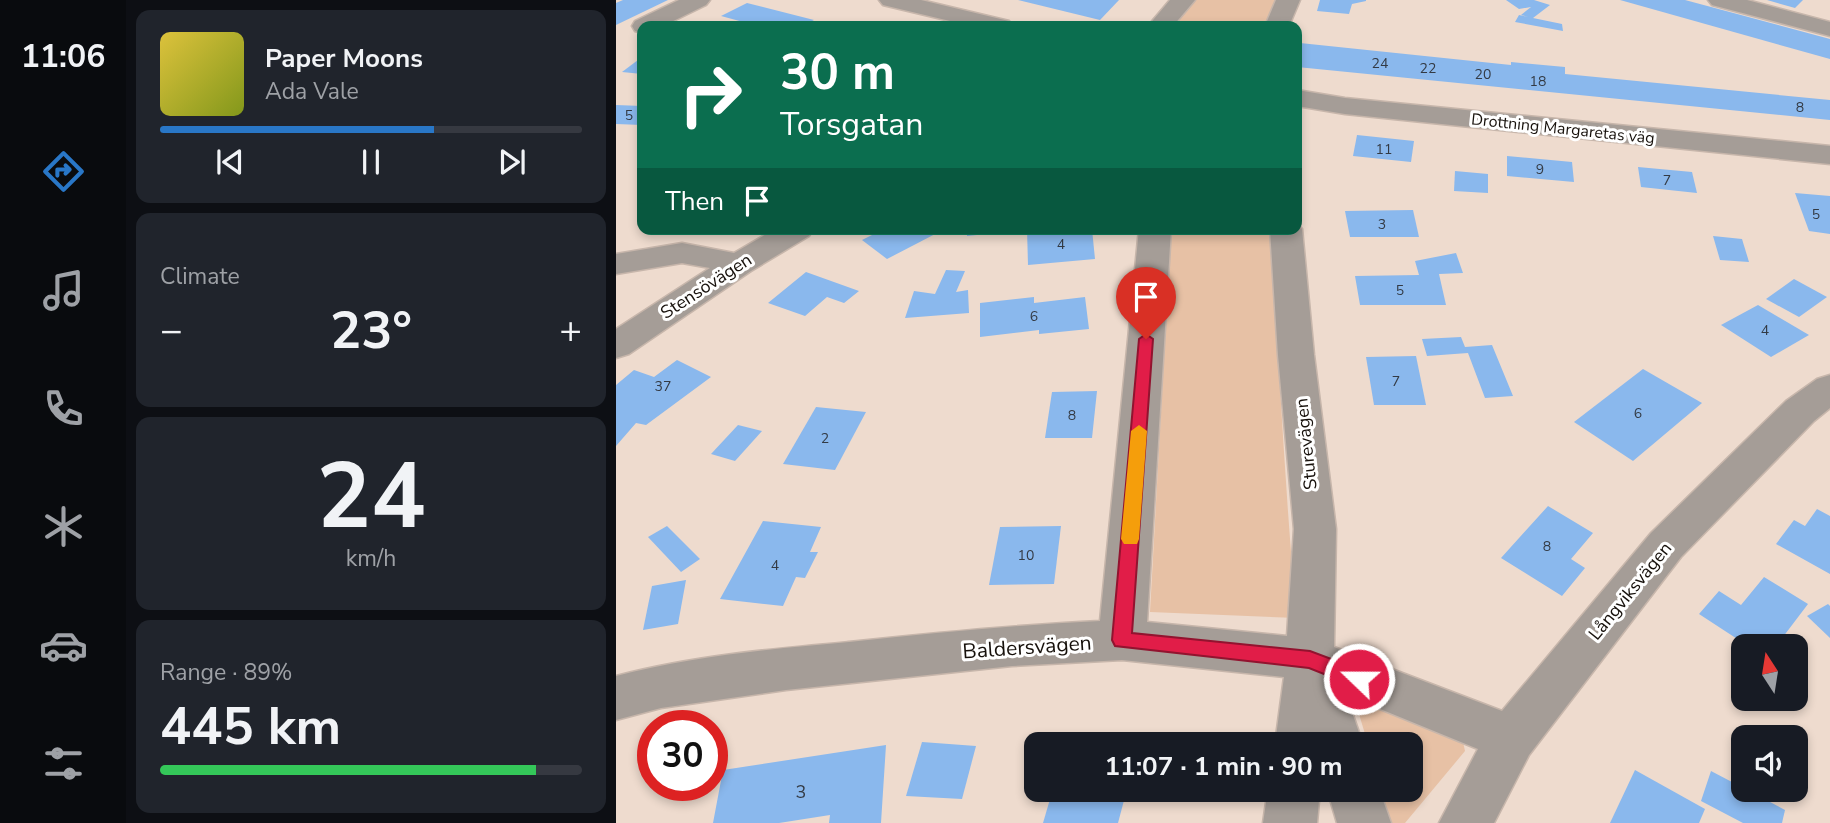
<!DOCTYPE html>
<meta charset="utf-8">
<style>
body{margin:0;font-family:"Nunito Sans",sans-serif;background:#20242c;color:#f1f3f6;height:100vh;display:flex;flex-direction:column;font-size:26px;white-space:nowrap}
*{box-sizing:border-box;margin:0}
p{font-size:23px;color:#9ea1a6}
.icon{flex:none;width:38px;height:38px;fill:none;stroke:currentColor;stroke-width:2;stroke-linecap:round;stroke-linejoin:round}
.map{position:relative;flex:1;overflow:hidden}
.drawer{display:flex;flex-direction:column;gap:10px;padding:10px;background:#0d0f14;width:490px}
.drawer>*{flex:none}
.top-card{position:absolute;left:21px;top:21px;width:665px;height:214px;border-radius:14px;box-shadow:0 4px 10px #0003;background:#0b6e4f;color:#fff;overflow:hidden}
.needle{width:46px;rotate:348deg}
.fabs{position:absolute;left:1115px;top:634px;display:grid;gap:14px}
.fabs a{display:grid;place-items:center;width:77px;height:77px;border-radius:14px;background:#171b24;box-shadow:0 4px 10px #0003;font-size:35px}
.speed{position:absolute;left:21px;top:710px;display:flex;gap:14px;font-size:35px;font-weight:700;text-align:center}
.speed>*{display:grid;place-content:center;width:91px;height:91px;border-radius:50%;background:#171b24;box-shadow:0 4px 10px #0003;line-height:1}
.speed .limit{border:10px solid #d22;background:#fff;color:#111}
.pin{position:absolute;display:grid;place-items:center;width:60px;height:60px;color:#fff;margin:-72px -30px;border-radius:50% 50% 50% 0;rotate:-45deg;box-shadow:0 0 7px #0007}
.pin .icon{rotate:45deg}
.me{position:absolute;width:77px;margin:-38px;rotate:292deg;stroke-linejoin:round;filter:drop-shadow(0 0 5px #0008)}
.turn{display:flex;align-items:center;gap:24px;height:147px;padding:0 28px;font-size:32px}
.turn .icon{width:91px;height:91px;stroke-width:2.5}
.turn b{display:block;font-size:49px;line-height:60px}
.then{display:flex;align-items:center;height:66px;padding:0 28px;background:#0003;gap:14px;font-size:26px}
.big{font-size:52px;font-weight:700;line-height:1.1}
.drawer .card{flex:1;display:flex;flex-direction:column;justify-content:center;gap:10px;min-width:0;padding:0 24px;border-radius:14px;background:#20242c}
.drawer .dial{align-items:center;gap:0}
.dial b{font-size:91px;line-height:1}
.song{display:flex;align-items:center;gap:21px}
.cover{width:84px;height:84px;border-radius:10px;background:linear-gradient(135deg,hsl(50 70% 55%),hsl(70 70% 35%))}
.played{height:7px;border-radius:4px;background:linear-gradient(90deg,#2977c7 65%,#363941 65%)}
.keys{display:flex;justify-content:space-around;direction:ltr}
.heat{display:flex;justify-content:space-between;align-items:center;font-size:38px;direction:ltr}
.charge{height:10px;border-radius:5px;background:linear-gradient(90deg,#34c759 89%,#363941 0)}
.trip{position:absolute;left:408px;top:732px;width:399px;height:70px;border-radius:14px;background:#171b24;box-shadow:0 4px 10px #0003;font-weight:700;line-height:70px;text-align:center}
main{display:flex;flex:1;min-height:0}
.menu{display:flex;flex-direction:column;width:126px;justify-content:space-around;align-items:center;background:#090b0e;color:#9ea1a6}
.menu .icon{width:49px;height:49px}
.menu .on{color:#2977c7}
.menu b{font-size:32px;color:#f1f3f6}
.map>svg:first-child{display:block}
</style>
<main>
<nav class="menu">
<b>11:06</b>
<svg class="icon on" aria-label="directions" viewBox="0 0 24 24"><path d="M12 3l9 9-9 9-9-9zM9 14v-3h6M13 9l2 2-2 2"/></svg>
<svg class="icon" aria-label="music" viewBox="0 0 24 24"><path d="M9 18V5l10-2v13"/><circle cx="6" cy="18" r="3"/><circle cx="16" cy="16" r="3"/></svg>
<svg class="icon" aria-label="phone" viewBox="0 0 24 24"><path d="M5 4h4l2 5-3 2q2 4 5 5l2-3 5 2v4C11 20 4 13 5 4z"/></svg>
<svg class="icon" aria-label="climate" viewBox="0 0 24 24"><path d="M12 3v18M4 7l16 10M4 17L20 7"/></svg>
<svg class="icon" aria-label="car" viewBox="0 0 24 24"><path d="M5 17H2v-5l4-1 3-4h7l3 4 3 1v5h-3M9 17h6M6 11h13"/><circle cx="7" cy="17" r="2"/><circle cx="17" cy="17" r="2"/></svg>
<svg class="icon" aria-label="filters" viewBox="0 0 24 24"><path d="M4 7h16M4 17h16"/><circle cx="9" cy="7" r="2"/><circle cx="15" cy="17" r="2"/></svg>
</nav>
<section class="drawer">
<div class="card">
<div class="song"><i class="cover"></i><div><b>Paper Moons</b><p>Ada Vale</p></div></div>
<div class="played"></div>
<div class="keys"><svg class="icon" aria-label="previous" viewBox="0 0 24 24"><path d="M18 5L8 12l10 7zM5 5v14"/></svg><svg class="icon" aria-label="pause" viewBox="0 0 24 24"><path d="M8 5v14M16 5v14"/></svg><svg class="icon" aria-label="next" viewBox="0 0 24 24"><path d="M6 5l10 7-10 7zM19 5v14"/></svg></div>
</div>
<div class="card"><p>Climate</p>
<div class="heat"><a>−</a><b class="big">23°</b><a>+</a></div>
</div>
<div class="card dial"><b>24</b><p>km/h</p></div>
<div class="card"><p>Range · 89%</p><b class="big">445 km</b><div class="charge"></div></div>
</section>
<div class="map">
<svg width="1214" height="823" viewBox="0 0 1214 823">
<rect width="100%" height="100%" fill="#eedbce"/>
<g fill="#e7c1a5">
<path d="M566,0H672L661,26H543Z"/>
<path d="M560,229H653C664,359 668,489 681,618L534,612L555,232Z"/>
<path d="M756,703L847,742L849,751L789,823H776L773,820L764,789H794V744H752L743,714L747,706Z"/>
</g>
<g fill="#8ab8ed">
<path d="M7,0H52L0,25V3Z"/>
<path d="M402,0H503L484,20Z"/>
<path d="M704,0H750V1L736,4L733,14L701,11Z"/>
<path d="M890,0H918L934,5L917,18L946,24L947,31L899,22L903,15L913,17L905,15L915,7L903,9Z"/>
<path d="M1004,0H1069L1214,39V59Z"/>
<path d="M1151,0H1187L1179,8Z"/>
<path d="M131,3L198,20L187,26H142L105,16Z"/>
<path d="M684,43L895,65V62L949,67V74L1214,100V120L681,67Z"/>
<path d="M26,57V74L6,72Z"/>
<path d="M0,105L26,106V125L0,124Z"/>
<path d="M741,135L798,141L795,162L737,156Z"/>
<path d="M891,156L956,162L958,182L891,176Z"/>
<path d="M1022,167L1076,172L1081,193L1025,187Z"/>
<path d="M839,171L872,174V193L838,191Z"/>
<path d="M1179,193L1214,196V234L1193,231Z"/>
<path d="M797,210L803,237H734L729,211Z"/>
<path d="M268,229H322L325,231L271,259L246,240Z"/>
<path d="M351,229H391V232L351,236Z"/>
<path d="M411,229H476L479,259L412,265Z"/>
<path d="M1097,236L1126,239L1133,262L1104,260Z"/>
<path d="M840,253L847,273L823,274L830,305H744L739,276L803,275L799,261Z"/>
<path d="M330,270L349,271L340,292L352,290L353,313L289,318L298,291L319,294Z"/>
<path d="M190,272L243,291L228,303L211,297L189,316L152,303Z"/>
<path d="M1178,279L1211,297L1183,317L1150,299Z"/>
<path d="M418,297V303L469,297L473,329L423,334V330L364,337V303Z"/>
<path d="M1142,305L1193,335L1155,357L1105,325Z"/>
<path d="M845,337L849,347L876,345L897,396L869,398L852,353L811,356L806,339Z"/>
<path d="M800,356L810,405H758L750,357Z"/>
<path d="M61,360L95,377L30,425L20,423L0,446V385L18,370L38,377Z"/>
<path d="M1027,369L1086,403L1017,461L958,422Z"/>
<path d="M481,391L476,438H429L436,392Z"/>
<path d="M200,407L250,412L219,470L167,464Z"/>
<path d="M122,425L146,431L119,461L95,454Z"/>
<path d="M932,506L977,533L955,559L969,568L946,596L885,558Z"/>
<path d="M1201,509L1214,516V574L1160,544L1178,520L1189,526Z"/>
<path d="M147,521L205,527L194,552H202L189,578L180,577L167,606L104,599Z"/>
<path d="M51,526L84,559L65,572L32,537Z"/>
<path d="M445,526L438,584L373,585L384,527Z"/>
<path d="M1148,577L1192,604L1160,646H1132L1083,614L1103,591L1125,605Z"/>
<path d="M70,580L62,624L27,630L36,586Z"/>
<path d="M1212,604L1214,606V638L1191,616Z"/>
<path d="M306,742L360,746L346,799L290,796Z"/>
<path d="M270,745L265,823H213L214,815L163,823H97L107,770Z"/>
<path d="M1019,770L1089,809L1083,823H994Z"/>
<path d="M1095,771L1169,810L1166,823H1127L1085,801Z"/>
<path d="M437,789H511L502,823H427Z"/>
</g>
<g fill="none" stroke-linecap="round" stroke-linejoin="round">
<g stroke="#c7b6ab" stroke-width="3">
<g id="minor">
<path d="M63,0H94L90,5L47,26H26V33L19,31L16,26L19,21Z"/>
<path d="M263,0H305L393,21L396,26H355L267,5Z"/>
<path d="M554,0H579L557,26H532Z"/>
<path d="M660,0H684L673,26H649Z"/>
<path d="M1092,0H1131L1214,22V36L1096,5Z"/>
<path d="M681,90L729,98L1214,146V164L729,114L681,106Z"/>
<path d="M681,222L686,229L698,355L720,529L718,647L886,711L1035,533L1170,401L1201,379L1214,375V408L1198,421L1065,557L913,755L878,823H823L862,749L730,695L747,744H659L668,677L506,660L396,666L170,690L45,708L0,720V676C76,656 155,649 233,642C317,633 400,625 484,621L523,229H555L531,622L671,636L678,529L662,355L654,229H681Z"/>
<path d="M159,229H198L193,236L135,271L13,354L0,358V329L94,268L66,263L0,274V254L66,243L118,253Z"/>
<path d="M652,789H704L701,823H647Z"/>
<path d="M711,789H763L775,823H721Z"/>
</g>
</g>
<use href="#minor" fill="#a59d97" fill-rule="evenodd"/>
</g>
<path fill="#e11d48" stroke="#92132f" stroke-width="2" d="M530,334L537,339L516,633L694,651L750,672L753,679L750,685L743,688L693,668L499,646L496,640L523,339Z"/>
<path fill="#f59e0b" d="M523,425L531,431L523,539L521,544H508L505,539L515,431Z"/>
<g text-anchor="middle" stroke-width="6" stroke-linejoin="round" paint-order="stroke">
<g font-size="14" fill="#333a44">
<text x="764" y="68">24</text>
<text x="812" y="73">22</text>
<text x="867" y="79">20</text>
<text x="922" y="86">18</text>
<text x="1184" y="112">8</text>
<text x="13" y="120">5</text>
<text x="768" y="154">11</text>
<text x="924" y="174">9</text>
<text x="1051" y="185">7</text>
<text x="1200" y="219">5</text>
<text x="766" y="229">3</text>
<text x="445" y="249">4</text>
<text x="784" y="295">5</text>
<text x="418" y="321">6</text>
<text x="1149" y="335">4</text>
<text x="780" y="386">7</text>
<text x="47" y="391">37</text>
<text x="1022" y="418">6</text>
<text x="456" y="420">8</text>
<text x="209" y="443">2</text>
<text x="931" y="551">8</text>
<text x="410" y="560">10</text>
<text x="159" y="570">4</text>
</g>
<g font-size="16" fill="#16100b" stroke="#fff">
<text transform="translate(947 128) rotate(6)" y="6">Drottning Margaretas väg</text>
</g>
<g font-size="18" fill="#16100b" stroke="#fff">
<text transform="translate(90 286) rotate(-33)" y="6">Stensövägen</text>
<text transform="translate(690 444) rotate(-96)" y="6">Sturevägen</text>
<text transform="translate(1014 591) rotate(-51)" y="6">Långviksvägen</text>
</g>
<g font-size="18" fill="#333a44">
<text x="185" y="798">3</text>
</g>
<g font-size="21" fill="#16100b" stroke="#fff">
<text transform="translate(411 647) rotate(-4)" y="7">Baldersvägen</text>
</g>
</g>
</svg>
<div class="fabs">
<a><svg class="needle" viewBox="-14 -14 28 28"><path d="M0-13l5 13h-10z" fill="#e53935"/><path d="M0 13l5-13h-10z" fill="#9ea1a6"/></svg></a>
<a><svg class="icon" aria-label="sound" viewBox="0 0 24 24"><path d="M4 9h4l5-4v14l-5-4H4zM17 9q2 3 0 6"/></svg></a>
</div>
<div class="speed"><div class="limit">30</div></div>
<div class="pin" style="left:530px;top:339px;background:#d93025"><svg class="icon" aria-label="arrive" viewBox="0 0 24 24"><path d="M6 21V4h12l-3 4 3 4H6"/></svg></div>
<svg class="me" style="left:743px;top:679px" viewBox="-20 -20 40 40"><circle r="17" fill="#e11d48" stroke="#fff" stroke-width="3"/><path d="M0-11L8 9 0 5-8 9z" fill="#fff"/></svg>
<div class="trip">11:07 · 1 min · 90 m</div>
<div class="top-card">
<div class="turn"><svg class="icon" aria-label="right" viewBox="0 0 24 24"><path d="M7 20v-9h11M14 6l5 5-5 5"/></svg><div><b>30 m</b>Torsgatan</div></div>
<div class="then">Then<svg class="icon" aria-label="arrive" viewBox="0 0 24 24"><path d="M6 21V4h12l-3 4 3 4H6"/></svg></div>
</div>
</div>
</main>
